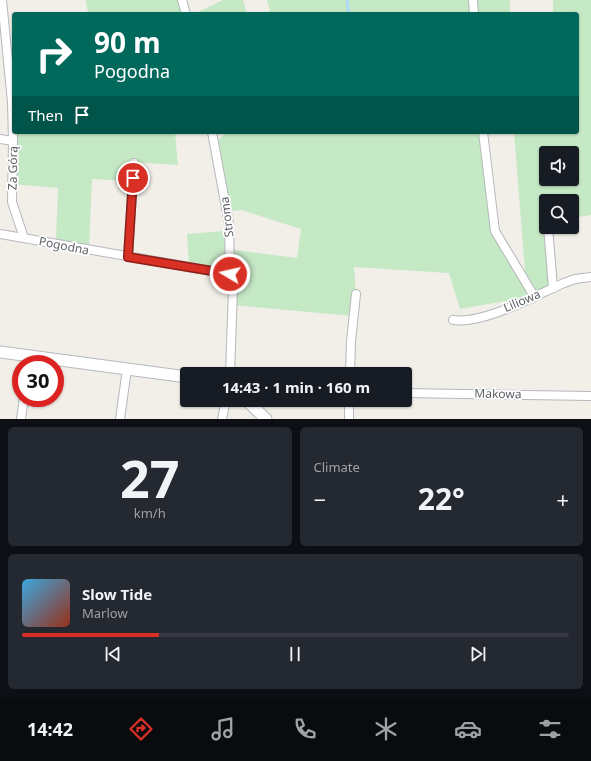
<!DOCTYPE html>
<meta charset="utf-8">
<style>
body{margin:0;font-family:"Noto Sans",sans-serif;background:#242831;color:#f1f3f6;height:100vh;display:flex;flex-direction:column;font-size:15px;white-space:nowrap}
*{box-sizing:border-box;margin:0}
p{font-size:13px;color:#9ea1a6}
.icon{flex:none;width:22px;height:22px;fill:none;stroke:currentColor;stroke-width:2;stroke-linecap:round;stroke-linejoin:round}
.map{position:relative;height:419px;overflow:hidden}
.details{display:flex;flex-direction:column;gap:8px;padding:8px;background:#0d0f14;flex:1}
.details>*{flex:none}
.top-card{position:absolute;left:12px;top:12px;width:567px;height:122px;border-radius:4px;box-shadow:0 1px 3px #0004;background:#00695c;color:#fff;overflow:hidden}
.buttons{position:absolute;left:539px;top:146px;display:grid;gap:8px}
.buttons a{display:grid;place-items:center;width:40px;height:40px;border-radius:4px;background:#171b24;box-shadow:0 1px 3px #0004;font-size:20px}
.speed{position:absolute;left:12px;top:355px;display:flex;gap:8px;font-size:20px;font-weight:700;text-align:center}
.speed>*{display:grid;place-content:center;width:52px;height:52px;border-radius:50%;background:#171b24;box-shadow:0 1px 3px #0004;line-height:1}
.speed .limit{border:6px solid #d22;background:#fff;color:#111}
.pin{position:absolute;display:grid;place-items:center;width:34px;height:34px;color:#fff;margin:-17px;border:2px solid #fff;border-radius:50%;box-shadow:0 1px 4px #0007}
.me{position:absolute;width:44px;margin:-22px;rotate:279deg;stroke-linejoin:round;filter:drop-shadow(0 0 3px #0008)}
.turn{display:flex;align-items:center;gap:14px;height:84px;padding:0 16px;font-size:18px}
.turn .icon{width:52px;height:52px;stroke-width:2.5}
.turn b{display:block;font-size:28px;line-height:34px}
.then{display:flex;align-items:center;height:38px;padding:0 16px;background:#0003;gap:8px;font-size:15px}
.big{font-size:30px;font-weight:700;line-height:1.1}
.details .widget{flex:1;display:flex;flex-direction:column;justify-content:center;gap:6px;min-width:0;padding:0 14px;border-radius:6px;background:#242831}
.details .dial{align-items:center;gap:0}
.dial b{font-size:52px;line-height:1}
.song{display:flex;align-items:center;gap:12px}
.cover{width:48px;height:48px;border-radius:6px;background:linear-gradient(135deg,hsl(200 70% 55%),hsl(10 70% 35%))}
.played{height:4px;border-radius:2px;background:linear-gradient(90deg,#d93025 25%,#363941 25%)}
.keys{display:flex;justify-content:space-around;direction:ltr}
.heat{display:flex;justify-content:space-between;align-items:center;font-size:22px;direction:ltr}
.details .tiles{flex:1;display:grid;gap:8px;grid-template-columns:1fr 1fr}
.widget:last-child{grid-column:span 2}
.trip{position:absolute;left:180px;top:367px;width:232px;height:40px;border-radius:4px;background:#171b24;box-shadow:0 1px 3px #0004;font-weight:700;line-height:40px;text-align:center}
.dock{display:flex;height:64px;justify-content:space-around;align-items:center;background:#090b0e;color:#9ea1a6}
.dock .icon{width:28px;height:28px}
.dock .on{color:#d93025}
.dock b{font-size:18px;color:#f1f3f6}
.map>svg:first-child{display:block}
</style>
<div class="map">
<svg width="591" height="419" viewBox="0 0 591 419">
<rect width="100%" height="100%" fill="#f1efe8"/>
<g fill="#c5e8c5" fill-rule="evenodd">
<path d="M86,0H180L185,14H88Z"/>
<path d="M223,0H243L247,14H194Z"/>
<path d="M267,0H510V14H268L270,10Z"/>
<path d="M553,0H591V215L572,218V201H546V227L557,286L534,296L460,309L449,273L354,267L356,294L353,316L233,305L230,274L234,250L297,258L301,229L241,210L230,211L218,140L227,132H483L495,231L533,294L525,271L514,132H577V14H553ZM546,153H572V179H546Z"/>
<path d="M24,132H175L178,165L130,162L129,181L92,179L89,247L56,241L58,188L12,184L13,134Z"/>
<path d="M224,231L226,235L227,264L225,271L212,266L189,264L187,234Z"/>
</g>
<g fill="none" stroke-linecap="round" stroke-linejoin="round">
<path stroke="#aadaff" stroke-width="2.5" d="M347,0L349,14"/>
<g stroke="#b5b8bc" stroke-width="10">
<g id="street">
<path d="M2,0L12,102L13,141L12,202L24,238"/>
<path d="M182,0L186,14"/>
<path d="M473,0L474,14"/>
<path d="M212,132L229,224L230,274L233,289L230,374"/>
<path d="M483,132L495,231L534,296"/>
<path d="M0,139L13,141"/>
<path d="M548,227L553,288"/>
<path d="M0,234L230,274"/>
<path d="M128,257L134,163"/>
<path d="M453,320C485,324 534,296 564,283L575,279L591,277"/>
<path d="M350,374L351,341L356,294"/>
<path d="M405,393L591,396"/>
<path d="M349,400V419"/>
<path d="M21,419L24,398"/>
<path d="M120,419L127,369"/>
<path d="M222,419L226,400"/>
</g>
</g>
<g stroke="#b6babf" stroke-width="13">
<g id="secondary">
<path d="M0,352L187,377"/>
<path d="M246,400L266,419"/>
</g>
</g>
<use href="#street" stroke="#fff" stroke-width="8"/>
<use href="#secondary" stroke="#fff" stroke-width="11"/>
</g>
<g fill="none" stroke-linecap="round" stroke-linejoin="round">
<g stroke="#8d1f18" stroke-width="10">
<path id="route" d="M133,178L128,257L230,274"/>
</g>
<use href="#route" stroke="#d93025" stroke-width="7"/>
</g>
<g text-anchor="middle" stroke-width="3.5" stroke-linejoin="round" paint-order="stroke">
<g font-size="12" fill="#5f6368" stroke="#fff">
<text transform="translate(13 168) rotate(-89)" y="4">Za Górą</text>
<text transform="translate(227 217) rotate(-97)" y="4">Stroma</text>
<text transform="translate(64 246) rotate(11)" y="4">Pogodna</text>
<text transform="translate(522 301) rotate(-23)" y="4">Liliowa</text>
<text transform="translate(498 394) rotate(1)" y="4">Makowa</text>
</g>
</g>
</svg>
<div class="buttons">
<a><svg class="icon" aria-label="sound" viewBox="0 0 24 24"><path d="M4 9h4l5-4v14l-5-4H4zM17 9q2 3 0 6"/></svg></a>
<a><svg class="icon" aria-label="search" viewBox="0 0 24 24"><circle cx="10" cy="10" r="6"/><path d="M15 15l6 6"/></svg></a>
</div>
<div class="speed"><div class="limit">30</div></div>
<div class="pin" style="left:133px;top:178px;background:#d93025"><svg class="icon" aria-label="arrive" viewBox="0 0 24 24"><path d="M6 21V4h12l-3 4 3 4H6"/></svg></div>
<svg class="me" style="left:230px;top:274px" viewBox="-20 -20 40 40"><circle r="17" fill="#d93025" stroke="#fff" stroke-width="3"/><path d="M0-11L8 9 0 5-8 9z" fill="#fff"/></svg>
<div class="trip">14:43 · 1 min · 160 m</div>
<div class="top-card">
<div class="turn"><svg class="icon" aria-label="right" viewBox="0 0 24 24"><path d="M7 20v-9h11M14 6l5 5-5 5"/></svg><div><b>90 m</b>Pogodna</div></div>
<div class="then">Then<svg class="icon" aria-label="arrive" viewBox="0 0 24 24"><path d="M6 21V4h12l-3 4 3 4H6"/></svg></div>
</div>
</div>
<section class="details">
<div class="tiles">
<div class="widget dial"><b>27</b><p>km/h</p></div>
<div class="widget"><p>Climate</p>
<div class="heat"><a>−</a><b class="big">22°</b><a>+</a></div>
</div>
<div class="widget">
<div class="song"><i class="cover"></i><div><b>Slow Tide</b><p>Marlow</p></div></div>
<div class="played"></div>
<div class="keys"><svg class="icon" aria-label="previous" viewBox="0 0 24 24"><path d="M18 5L8 12l10 7zM5 5v14"/></svg><svg class="icon" aria-label="pause" viewBox="0 0 24 24"><path d="M8 5v14M16 5v14"/></svg><svg class="icon" aria-label="next" viewBox="0 0 24 24"><path d="M6 5l10 7-10 7zM19 5v14"/></svg></div>
</div>
</div>
</section>
<nav class="dock">
<b>14:42</b>
<svg class="icon on" aria-label="directions" viewBox="0 0 24 24"><path d="M12 3l9 9-9 9-9-9zM9 14v-3h6M13 9l2 2-2 2"/></svg>
<svg class="icon" aria-label="music" viewBox="0 0 24 24"><path d="M9 18V5l10-2v13"/><circle cx="6" cy="18" r="3"/><circle cx="16" cy="16" r="3"/></svg>
<svg class="icon" aria-label="phone" viewBox="0 0 24 24"><path d="M5 4h4l2 5-3 2q2 4 5 5l2-3 5 2v4C11 20 4 13 5 4z"/></svg>
<svg class="icon" aria-label="climate" viewBox="0 0 24 24"><path d="M12 3v18M4 7l16 10M4 17L20 7"/></svg>
<svg class="icon" aria-label="car" viewBox="0 0 24 24"><path d="M5 17H2v-5l4-1 3-4h7l3 4 3 1v5h-3M9 17h6M6 11h13"/><circle cx="7" cy="17" r="2"/><circle cx="17" cy="17" r="2"/></svg>
<svg class="icon" aria-label="filters" viewBox="0 0 24 24"><path d="M4 7h16M4 17h16"/><circle cx="9" cy="7" r="2"/><circle cx="15" cy="17" r="2"/></svg>
</nav>
